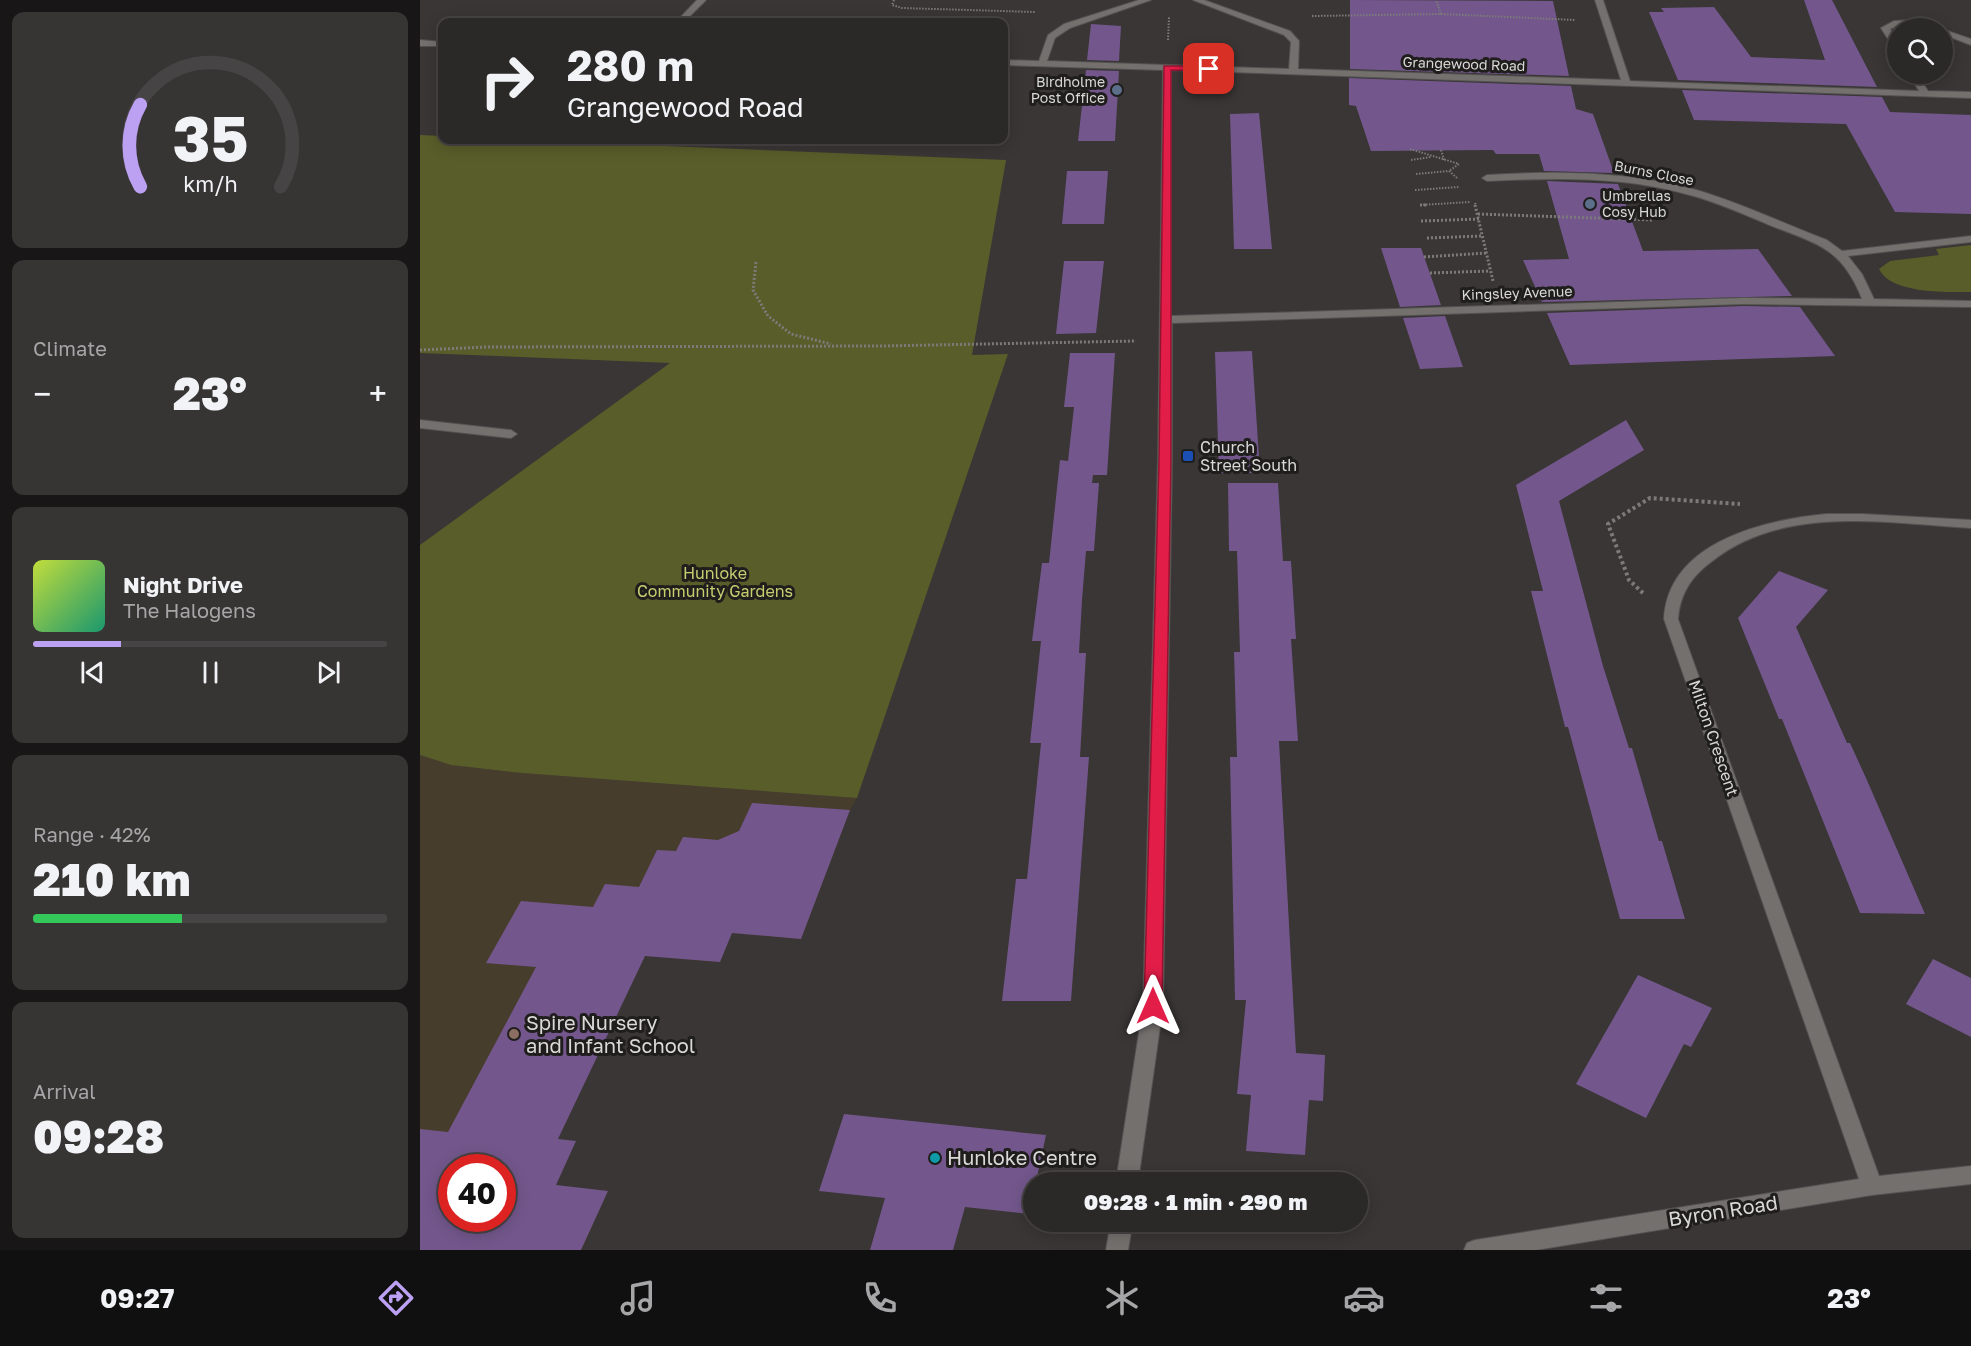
<!DOCTYPE html>
<meta charset="utf-8">
<style>
body{margin:0;font-family:"Golos Text",sans-serif;background:#373434;color:#f1f3f6;height:100vh;display:flex;flex-direction:column;font-size:22px;white-space:nowrap}
*{box-sizing:border-box;margin:0}
p{font-size:20px;color:#a6a6a8}
.icon{flex:none;width:33px;height:33px;fill:none;stroke:currentColor;stroke-width:2;stroke-linecap:round;stroke-linejoin:round}
.map{position:relative;flex:1;overflow:hidden}
.details{display:flex;flex-direction:column;gap:12px;padding:12px;background:#181616;width:420px}
.details>*{flex:none}
.top-card{position:absolute;left:18px;top:18px;width:570px;height:126px;border-radius:12px;box-shadow:0 3px 15px #0003,0 0 0 2px #474445;background:#2b2828;color:#f1f3f6;overflow:hidden}
.buttons{position:absolute;left:1467px;top:18px;display:grid;gap:12px}
.buttons a{display:grid;place-items:center;width:66px;height:66px;border-radius:50%;background:#2b2828;box-shadow:0 3px 15px #0003,0 0 0 2px #474445;font-size:30px}
.speed{position:absolute;left:18px;top:1154px;display:flex;gap:12px;font-size:30px;font-weight:700;text-align:center}
.speed>*{display:grid;place-content:center;width:78px;height:78px;border-radius:50%;background:#2b2828;box-shadow:0 3px 15px #0003,0 0 0 2px #474445;line-height:1}
.speed .limit{border:9px solid #d22;background:#fff;color:#111}
.pin{position:absolute;display:grid;place-items:center;width:51px;height:51px;color:#fff;margin:-26px;border-radius:12px;box-shadow:0 3px 9px #0006}
.me{position:absolute;width:66px;margin:-33px;rotate:0deg;stroke-linejoin:round;filter:drop-shadow(0 0 4px #0008)}
.turn{display:flex;align-items:center;gap:21px;height:126px;padding:0 30px;font-size:27px}
.turn .icon{width:78px;height:78px;stroke-width:2.5}
.turn b{display:block;font-size:42px;line-height:51px}
.big{font-size:45px;font-weight:800;line-height:1.1}
.details .tile{flex:1;display:flex;flex-direction:column;justify-content:center;gap:9px;min-width:0;padding:0 21px;border-radius:12px;background:#373434}
.details .dial{align-items:center;gap:0}
.dial svg{height:156px;overflow:visible;fill:none;stroke:#474445;stroke-width:7;stroke-linecap:round;text-anchor:middle}
.dial text{fill:#f1f3f6;stroke:none}
.song{display:flex;align-items:center;gap:18px}
.cover{width:72px;height:72px;border-radius:9px;background:linear-gradient(135deg,hsl(70 70% 55%),hsl(160 70% 35%))}
.played{height:6px;border-radius:3px;background:linear-gradient(90deg,#bca0f2 25%,#474445 25%)}
.keys{display:flex;justify-content:space-around;direction:ltr}
.heat{display:flex;justify-content:space-between;align-items:center;font-size:33px;direction:ltr}
.charge{height:9px;border-radius:4px;background:linear-gradient(90deg,#34c759 42%,#474445 0)}
.trip{position:absolute;left:603px;top:1172px;width:345px;height:60px;border-radius:30px;background:#2b2828;box-shadow:0 3px 15px #0003,0 0 0 2px #474445;font-weight:800;line-height:60px;text-align:center}
.tabs{display:flex;height:96px;justify-content:space-around;align-items:center;background:#111010;color:#a6a6a8}
.tabs .icon{width:42px;height:42px}
.tabs .selected{color:#bca0f2}
.tabs b{font-size:27px;color:#f1f3f6}
main{display:flex;flex:1;min-height:0}
.map>svg:first-child{display:block}
</style>
<main>
<section class="details">
<div class="tile dial"><svg viewBox="0 0 100 80">
<path d="M14 69A42 42 0 1 1 86 69"/>
<path d="M14 69A42 42 0 0 1 14 27" stroke="#bca0f2"/>
<text x="50" y="56" font-size="32" font-weight="700">35</text>
<text x="50" y="72" font-size="11">km/h</text>
</svg></div>
<div class="tile"><p>Climate</p>
<div class="heat"><a>−</a><b class="big">23°</b><a>+</a></div>
</div>
<div class="tile">
<div class="song"><i class="cover"></i><div><b>Night Drive</b><p>The Halogens</p></div></div>
<div class="played"></div>
<div class="keys"><svg class="icon" aria-label="previous" viewBox="0 0 24 24"><path d="M18 5L8 12l10 7zM5 5v14"/></svg><svg class="icon" aria-label="pause" viewBox="0 0 24 24"><path d="M8 5v14M16 5v14"/></svg><svg class="icon" aria-label="next" viewBox="0 0 24 24"><path d="M6 5l10 7-10 7zM19 5v14"/></svg></div>
</div>
<div class="tile"><p>Range · 42%</p><b class="big">210 km</b><div class="charge"></div></div>
<div class="tile"><p>Arrival</p><b class="big">09:28</b></div>
</section>
<div class="map">
<svg width="1551" height="1250" viewBox="0 0 1551 1250">
<rect width="100%" height="100%" fill="#393635"/>
<path fill="#473d2d" fill-rule="evenodd" d="M0,755L31,765L102,773L437,798L430,810L381,939L312,933L300,962L251,958L238,928L129,1138L136,1185L188,1191L161,1250H0ZM32,1167H82V1218H32Z"/>
<g fill="#595d2a">
<path d="M0,135L22,136V140H98L586,160L552,355L588,354L437,798L102,773L31,765L0,755V545L250,363L0,353Z"/>
<path d="M1551,245V292C1526,292 1471,294 1459,269L1470,261L1519,255L1516,249Z"/>
</g>
<g fill="#73578c" fill-rule="evenodd">
<path d="M930,0L1133,1L1149,76L930,69Z"/>
<path d="M1384,0H1412L1457,87L1258,80L1229,12H1244L1241,8L1294,7L1331,57L1405,60Z"/>
<path d="M671,24L701,26L699,61L667,60Z"/>
<path d="M666,70L699,71L695,141H658Z"/>
<path d="M929,78L1151,86L1156,109L1173,114L1194,173L1124,171L1119,154H1076L1073,150L951,151L936,106L929,105Z"/>
<path d="M1262,90L1462,97L1470,112L1551,115V214L1475,212L1426,124L1274,120Z"/>
<path d="M839,113L852,249H814L810,114Z"/>
<path d="M647,171H688L684,224H642Z"/>
<path d="M1127,181L1198,184L1223,251L1338,249L1372,296L1122,302L1103,260L1149,259Z"/>
<path d="M961,248H1001L1021,305L980,307Z"/>
<path d="M644,261H684L676,333L636,334Z"/>
<path d="M1323,306L1380,307L1415,356L1150,365L1127,313Z"/>
<path d="M1025,316L1043,367L1000,369L983,318Z"/>
<path d="M832,351L840,473H799L795,352Z"/>
<path d="M650,353H695L687,475H673L672,483H679L674,551H666L662,600L659,653H666L660,757H669L651,1001H582L596,879H607L621,743H610L621,641H612L622,563H629L640,460L648,461L654,407H644Z"/>
<path d="M1206,420L1224,450L1139,501L1183,666L1209,748H1212L1239,841H1242L1265,919H1200L1148,727H1145L1111,591H1123L1096,485Z"/>
<path d="M808,483H858L863,561H871L876,639H871L878,741H859L876,1053L905,1055L903,1101L889,1100L885,1155L826,1151L831,1095L817,1094L826,1000H815L810,757H817L814,652H820L817,551H809Z"/>
<path d="M1359,571L1408,590L1376,627L1427,743H1430L1446,778L1505,914L1440,913L1362,719H1359L1318,618Z"/>
<path d="M332,803L430,810L381,939L312,933L300,962L225,956L138,1139L156,1141L136,1185L188,1191L161,1250H0V1129L28,1132L116,967L66,963L101,901L173,907L185,884L219,887L237,850L256,851L263,837L298,840L319,831ZM32,1167H82V1218H32Z"/>
<path d="M1513,959L1551,978V1037L1486,1004Z"/>
<path d="M1218,975L1292,1008L1271,1047L1264,1044L1226,1118L1156,1084Z"/>
<path d="M424,1114L626,1135L616,1182H614L609,1214L545,1207L533,1250H450L465,1198L399,1191Z"/>
</g>
<g fill="none" stroke-linecap="round" stroke-linejoin="round">
<g stroke="#545251" stroke-width="2">
<g id="minor">
<path d="M277,0H286L264,22H256Z"/>
<path d="M719,0H731L650,28L635,38L627,61L869,69L871,42L864,35L773,0H784L870,31L879,41L878,69L1201,80L1175,0H1183L1210,81L1499,91L1489,74H1497L1508,91L1551,92V98L751,70V316L1323,298L1442,299C1421,246 1396,244 1347,224C1321,213 1294,201 1266,194C1201,176 1134,178 1067,181L1062,178L1067,175C1136,171 1205,171 1273,189C1319,202 1362,223 1407,240L1422,251L1551,236V242L1428,256L1442,274L1454,299L1551,301V307L1323,304L752,323V460L743,1006L718,1182H696L723,1006L738,460L743,70L584,65V60L619,61L628,35L644,24Z"/>
<path d="M1491,20L1521,28C1504,30 1487,20 1470,29L1478,41V50H1475L1461,28L1474,21Z"/>
<path d="M1522,29L1551,39V45L1522,34Z"/>
<path d="M0,40L22,42V46H0Z"/>
<path d="M0,420L91,430L97,434L91,438L0,428Z"/>
<path d="M1406,514H1443L1551,520V528C1465,523 1363,504 1291,562C1271,577 1260,594 1258,619L1459,1176L1551,1166V1184L1452,1195L1116,1250H1044L1047,1243L1055,1240L1439,1179L1244,619C1248,542 1344,520 1406,514Z"/>
<path d="M691,1221H713L708,1250H686Z"/>
</g>
</g>
<g stroke="#7d7b7a" stroke-width="2" stroke-dasharray="1.5 1.5" stroke-linecap="butt">
<path d="M474,0L472,5L482,8L615,12"/>
<path d="M1021,14L1155,20"/>
<path d="M892,16L1021,14L1016,0"/>
<path d="M748,40L749,17"/>
<path d="M990,149L1039,164"/>
<path d="M1021,150L1024,160"/>
<path d="M991,160L1011,157"/>
<path d="M996,174L1029,171"/>
<path d="M1037,178L1029,171L1039,164"/>
<path d="M995,190L1039,187"/>
<path d="M1055,203L1056,206"/>
<path d="M1000,205L1050,202"/>
</g>
<g stroke="#7d7b7a" stroke-width="3" stroke-dasharray="2 2" stroke-linecap="butt">
<path d="M1000,205H1008"/>
<path d="M1055,205L1073,281"/>
<path d="M1058,214L1233,220"/>
<path d="M1001,221L1059,219"/>
<path d="M1007,238L1062,236"/>
<path d="M1004,257L1066,253"/>
<path d="M336,262L333,290L348,316L371,334L411,344"/>
<path d="M1010,273L1070,271"/>
<path d="M0,350L66,347L462,346L716,341"/>
</g>
<path stroke="#7d7b7a" stroke-width="4" stroke-dasharray="3 3" stroke-linecap="butt" d="M1223,593L1209,580L1188,524L1230,498L1320,504"/>
<use href="#minor" fill="#73706e" fill-rule="evenodd"/>
</g>
<path fill="#e11d48" stroke="#92132f" stroke-width="1.5" d="M744,66H789L793,69L789,71L751,70V460L742,1006L739,1011L733,1013L727,1011L724,1006L739,460Z"/>
<g fill="#5c6f8a" stroke="#1f1e1d" stroke-width="2">
<circle cx="697" cy="90" r="6"/>
<circle cx="1170" cy="204" r="6"/>
</g>
<rect fill="#1a4fb4" stroke="#1f1e1d" stroke-width="2" x="762" y="450" width="12" height="12" rx="3"/>
<circle fill="#8d6e63" stroke="#1f1e1d" stroke-width="2" cx="94" cy="1034" r="6"/>
<circle fill="#0f9aa8" stroke="#1f1e1d" stroke-width="2" cx="515" cy="1158" r="6"/>
<g text-anchor="middle" stroke-width="6" stroke-linejoin="round" paint-order="stroke">
<g font-size="14" fill="#dad9d8" stroke="#1f1e1d">
<text transform="translate(1044 64) rotate(2)" y="5">Grangewood Road</text>
<text transform="translate(1234 173) rotate(11)" y="5">Burns Close</text>
<text transform="translate(1097 293) rotate(-2)" y="5">Kingsley Avenue</text>
</g>
<g font-size="14" fill="#dad9d8" stroke="#1f1e1d" text-anchor="end">
<text x="685" y="87">Birdholme<tspan x="685" dy="16">Post Office</tspan></text>
<text x="1182" y="201" text-anchor="start">Umbrellas<tspan x="1182" dy="16">Cosy Hub</tspan></text>
</g>
<g font-size="16" fill="#dad9d8" stroke="#1f1e1d" text-anchor="start">
<text x="780" y="453">Church<tspan x="780" dy="18">Street South</tspan></text>
</g>
<g font-size="16" fill="#c7ce70" stroke="#1f1e1d">
<text x="295" y="579">Hunloke<tspan x="295" dy="18">Community Gardens</tspan></text>
</g>
<g font-size="16" fill="#dad9d8" stroke="#1f1e1d">
<text transform="translate(1294 738) rotate(71)" y="6">Milton Crescent</text>
</g>
<g font-size="20" fill="#dad9d8" stroke="#1f1e1d" text-anchor="start">
<text x="106" y="1030">Spire Nursery<tspan x="106" dy="23">and Infant School</tspan></text>
<text x="527" y="1165">Hunloke Centre</text>
</g>
<g font-size="20" fill="#dad9d8" stroke="#1f1e1d">
<text transform="translate(1303 1211) rotate(-9)" y="7">Byron Road</text>
</g>
</g>
</svg>
<div class="buttons">
<a><svg class="icon" aria-label="search" viewBox="0 0 24 24"><circle cx="10" cy="10" r="6"/><path d="M15 15l6 6"/></svg></a>
</div>
<div class="speed"><div class="limit">40</div></div>
<div class="pin" style="left:789px;top:69px;background:#d93025"><svg class="icon" aria-label="arrive" viewBox="0 0 24 24"><path d="M6 21V4h12l-3 4 3 4H6"/></svg></div>
<svg class="me" style="left:733px;top:1006px" viewBox="-20 -20 40 40"><path d="M0-17L14 15 0 8-14 15z" fill="#e11d48" stroke="#fff" stroke-width="4"/></svg>
<div class="trip">09:28 · 1 min · 290 m</div>
<div class="top-card">
<div class="turn"><svg class="icon" aria-label="right" viewBox="0 0 24 24"><path d="M7 20v-9h11M14 6l5 5-5 5"/></svg><div><b>280 m</b>Grangewood Road</div></div>
</div>
</div>
</main>
<nav class="tabs">
<b>09:27</b>
<svg class="icon selected" aria-label="directions" viewBox="0 0 24 24"><path d="M12 3l9 9-9 9-9-9zM9 14v-3h6M13 9l2 2-2 2"/></svg>
<svg class="icon" aria-label="music" viewBox="0 0 24 24"><path d="M9 18V5l10-2v13"/><circle cx="6" cy="18" r="3"/><circle cx="16" cy="16" r="3"/></svg>
<svg class="icon" aria-label="phone" viewBox="0 0 24 24"><path d="M5 4h4l2 5-3 2q2 4 5 5l2-3 5 2v4C11 20 4 13 5 4z"/></svg>
<svg class="icon" aria-label="climate" viewBox="0 0 24 24"><path d="M12 3v18M4 7l16 10M4 17L20 7"/></svg>
<svg class="icon" aria-label="car" viewBox="0 0 24 24"><path d="M5 17H2v-5l4-1 3-4h7l3 4 3 1v5h-3M9 17h6M6 11h13"/><circle cx="7" cy="17" r="2"/><circle cx="17" cy="17" r="2"/></svg>
<svg class="icon" aria-label="filters" viewBox="0 0 24 24"><path d="M4 7h16M4 17h16"/><circle cx="9" cy="7" r="2"/><circle cx="15" cy="17" r="2"/></svg>
<b>23°</b>
</nav>
